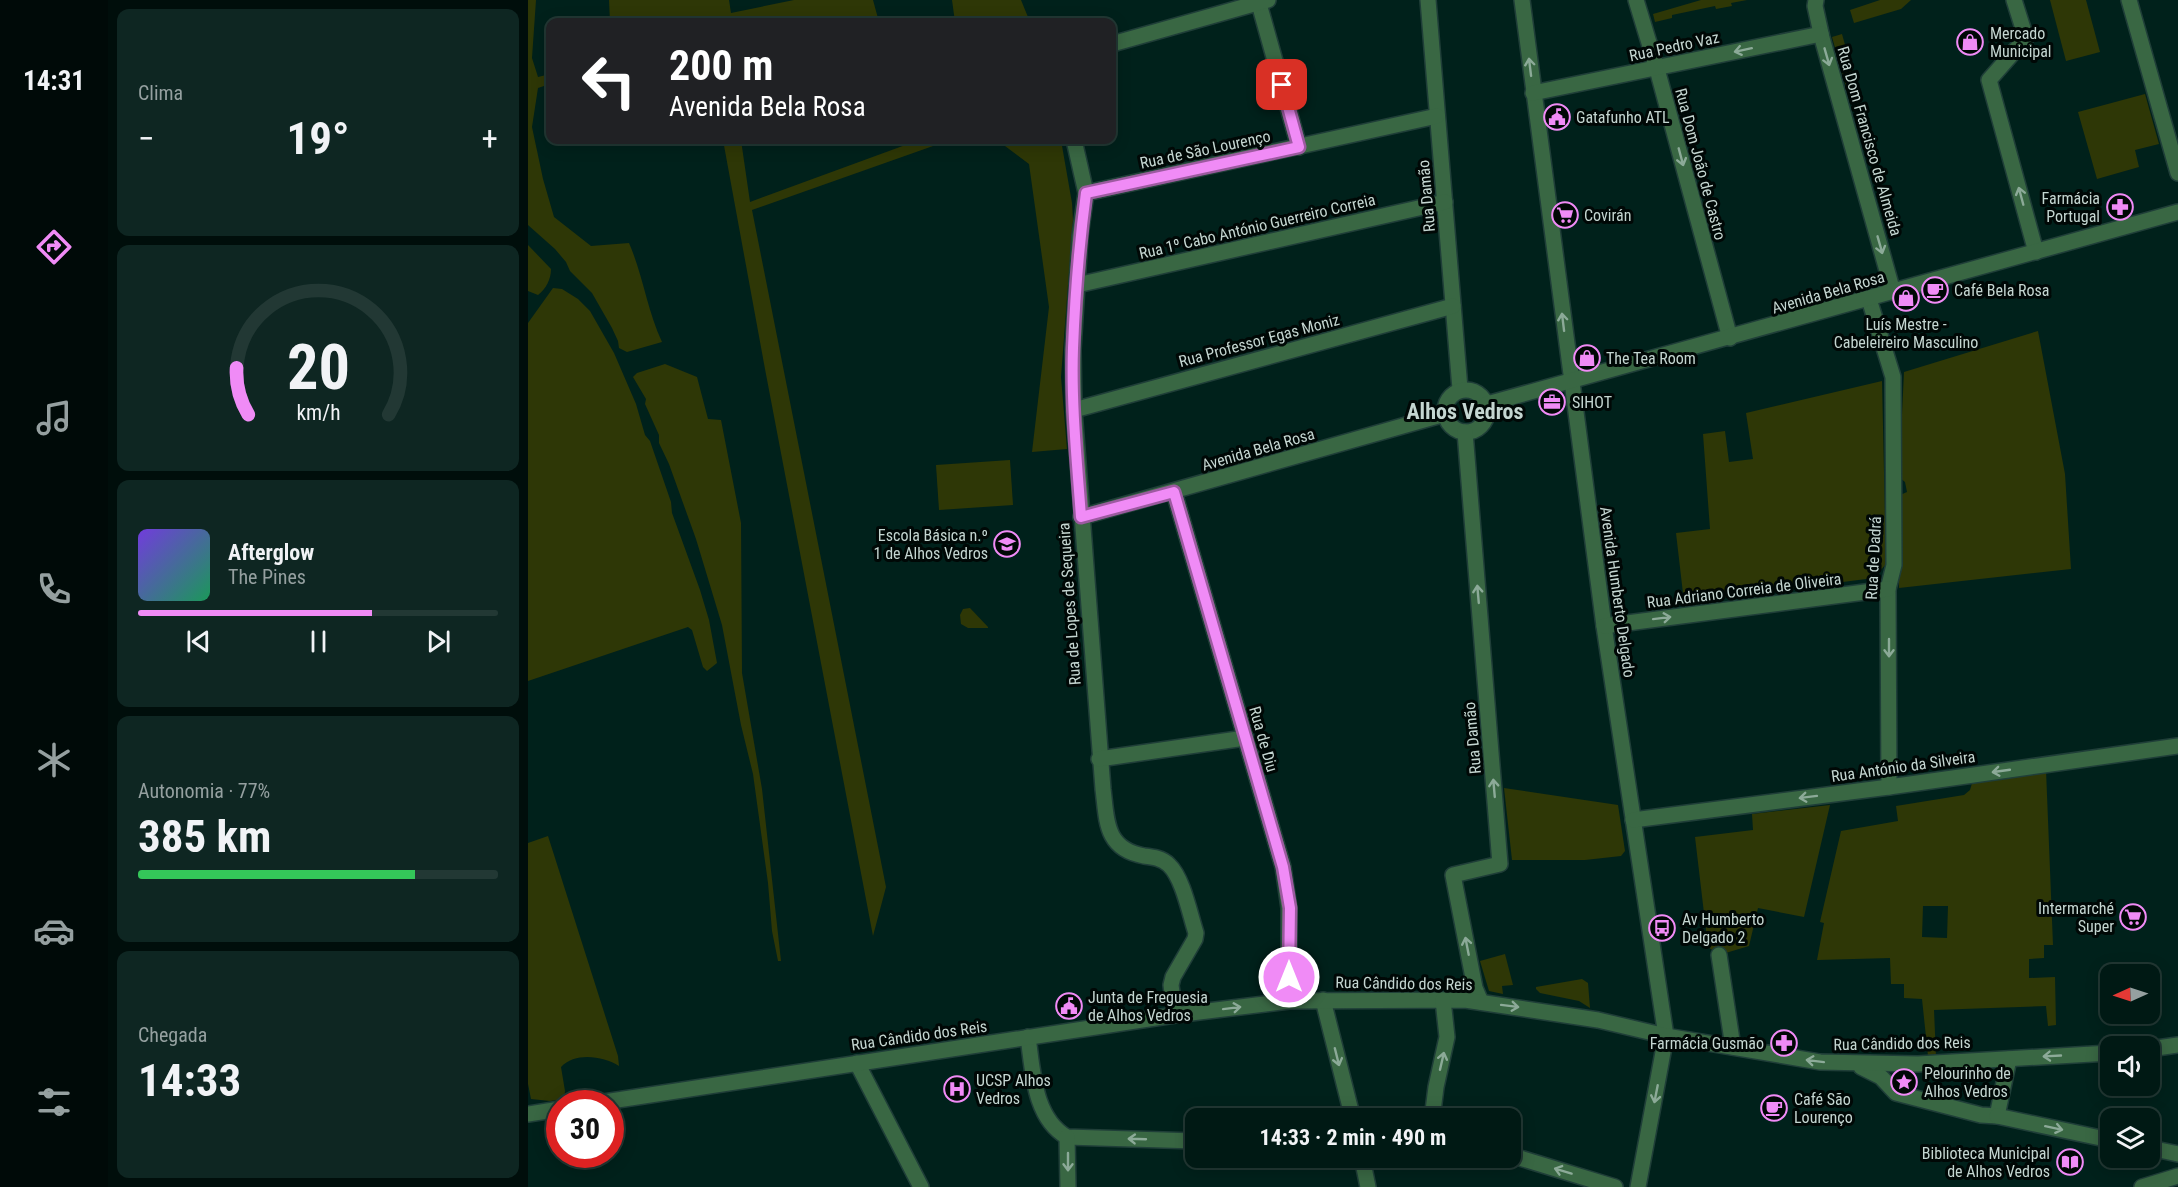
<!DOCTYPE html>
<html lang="pt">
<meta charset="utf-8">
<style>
body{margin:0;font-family:"Roboto Condensed",sans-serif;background:#0e2622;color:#f1f3f6;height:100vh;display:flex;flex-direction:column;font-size:22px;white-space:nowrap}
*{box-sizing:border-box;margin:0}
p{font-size:20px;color:#95a0a0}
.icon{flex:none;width:33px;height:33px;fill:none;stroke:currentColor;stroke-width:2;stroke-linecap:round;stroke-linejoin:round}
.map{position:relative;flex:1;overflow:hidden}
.details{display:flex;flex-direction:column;gap:9px;padding:9px;background:#000e0b;width:420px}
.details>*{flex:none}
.banner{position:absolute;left:18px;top:18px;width:570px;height:126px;border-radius:12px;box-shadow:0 3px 15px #0003,0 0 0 2px #223834;background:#202124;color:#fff;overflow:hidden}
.needle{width:39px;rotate:267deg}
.tools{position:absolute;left:1572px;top:964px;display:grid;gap:12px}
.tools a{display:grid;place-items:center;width:60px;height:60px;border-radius:12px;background:#001914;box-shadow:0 3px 15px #0003,0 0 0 2px #223834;font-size:30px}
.speed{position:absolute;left:18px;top:1090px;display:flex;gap:12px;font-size:30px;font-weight:700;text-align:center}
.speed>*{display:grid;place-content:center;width:78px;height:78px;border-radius:50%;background:#001914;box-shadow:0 3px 15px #0003,0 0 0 2px #223834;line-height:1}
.speed .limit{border:9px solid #d22;background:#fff;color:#111}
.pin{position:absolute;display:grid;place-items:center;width:51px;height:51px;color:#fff;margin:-26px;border-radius:12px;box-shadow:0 3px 9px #0006}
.me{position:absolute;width:66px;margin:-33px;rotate:0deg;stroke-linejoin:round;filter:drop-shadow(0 0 4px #0008)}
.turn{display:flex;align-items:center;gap:21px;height:126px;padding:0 24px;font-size:27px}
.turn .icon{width:78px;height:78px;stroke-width:2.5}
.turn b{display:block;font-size:42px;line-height:51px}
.big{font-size:45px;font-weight:700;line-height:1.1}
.details .widget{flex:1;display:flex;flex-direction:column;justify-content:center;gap:9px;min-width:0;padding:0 21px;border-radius:12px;background:#0e2622}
.details .dial{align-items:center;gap:0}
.dial svg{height:156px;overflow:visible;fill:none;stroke:#223834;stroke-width:7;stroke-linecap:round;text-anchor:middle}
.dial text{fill:#f1f3f6;stroke:none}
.song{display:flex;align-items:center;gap:18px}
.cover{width:72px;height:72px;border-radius:9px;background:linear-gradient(135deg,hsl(260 70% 55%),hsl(150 70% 35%))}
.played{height:6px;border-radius:3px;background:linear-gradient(90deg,#f08bf6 65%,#223834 65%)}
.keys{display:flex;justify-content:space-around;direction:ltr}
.heat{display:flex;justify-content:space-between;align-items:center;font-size:33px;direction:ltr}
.charge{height:9px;border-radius:4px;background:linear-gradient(90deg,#34c759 77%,#223834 0)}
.trip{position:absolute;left:657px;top:1108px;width:336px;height:60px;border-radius:12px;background:#001914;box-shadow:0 3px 15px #0003,0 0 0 2px #223834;font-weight:700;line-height:60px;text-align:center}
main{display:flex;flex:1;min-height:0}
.menu{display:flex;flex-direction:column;width:108px;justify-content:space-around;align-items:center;background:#000a08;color:#95a0a0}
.menu .icon{width:42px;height:42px}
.menu .current{color:#f08bf6}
.menu b{font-size:27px;color:#f1f3f6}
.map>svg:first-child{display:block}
</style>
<main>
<nav class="menu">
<b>14:31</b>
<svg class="icon current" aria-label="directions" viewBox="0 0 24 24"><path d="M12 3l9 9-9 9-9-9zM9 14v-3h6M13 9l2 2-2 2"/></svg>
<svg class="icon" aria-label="music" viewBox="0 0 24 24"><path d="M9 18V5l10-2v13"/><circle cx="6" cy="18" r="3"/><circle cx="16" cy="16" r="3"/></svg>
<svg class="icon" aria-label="phone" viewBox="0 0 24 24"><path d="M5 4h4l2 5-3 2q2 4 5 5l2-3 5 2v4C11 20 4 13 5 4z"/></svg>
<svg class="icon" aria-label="climate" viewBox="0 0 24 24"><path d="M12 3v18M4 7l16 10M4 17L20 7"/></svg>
<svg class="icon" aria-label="car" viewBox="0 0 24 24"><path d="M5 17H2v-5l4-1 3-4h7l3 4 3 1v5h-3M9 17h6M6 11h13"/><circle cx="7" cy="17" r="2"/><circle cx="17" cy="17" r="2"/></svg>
<svg class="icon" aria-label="filters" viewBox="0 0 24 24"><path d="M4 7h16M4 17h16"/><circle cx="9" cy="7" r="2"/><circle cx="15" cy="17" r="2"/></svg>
</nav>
<section class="details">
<div class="widget"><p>Clima</p>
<div class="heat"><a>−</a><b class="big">19°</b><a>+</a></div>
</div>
<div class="widget dial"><svg viewBox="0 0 100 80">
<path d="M14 69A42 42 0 1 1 86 69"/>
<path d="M14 69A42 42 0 0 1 8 45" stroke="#f08bf6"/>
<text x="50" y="56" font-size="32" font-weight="700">20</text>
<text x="50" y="72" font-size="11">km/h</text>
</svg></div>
<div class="widget">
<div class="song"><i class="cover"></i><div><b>Afterglow</b><p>The Pines</p></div></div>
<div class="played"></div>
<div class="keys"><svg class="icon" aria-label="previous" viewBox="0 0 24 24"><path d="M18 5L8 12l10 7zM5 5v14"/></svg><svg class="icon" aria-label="pause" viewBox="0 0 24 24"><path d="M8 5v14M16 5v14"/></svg><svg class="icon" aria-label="next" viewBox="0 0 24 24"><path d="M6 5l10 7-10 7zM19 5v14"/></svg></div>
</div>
<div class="widget"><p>Autonomia · 77%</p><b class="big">385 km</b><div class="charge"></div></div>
<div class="widget"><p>Chegada</p><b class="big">14:33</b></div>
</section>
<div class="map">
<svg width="1650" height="1187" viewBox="0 0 1650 1187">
<rect width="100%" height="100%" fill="#00211b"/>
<g fill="#2e3706" fill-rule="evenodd">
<path d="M0,0H8L4,58L10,77L22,74V84L10,88L4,127L15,179L26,217L63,246L101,243C115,275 119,310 134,342L99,352L91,348L90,341L84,328L64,293L42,271L38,262L27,249L0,225Z"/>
<path d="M81,0H201L203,13L266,0H345L351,22H82Z"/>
<path d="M424,0H493L502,22H427Z"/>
<path d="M1173,0H1219L1203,3L1204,6L1188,9L1187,6L1144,15V18L1127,22L1125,14Z"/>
<path d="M1352,0H1383L1373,9L1326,23L1322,10Z"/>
<path d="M1522,0H1558L1572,52L1538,61Z"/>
<path d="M1314,34L1333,102L1325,104L1322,101L1304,37Z"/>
<path d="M1617,94L1631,144L1607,150L1611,167L1569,179L1550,112Z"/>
<path d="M195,140H213L222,202L391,140H422L224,210L358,887L345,936L237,369Z"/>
<path d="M469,140H533L544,203L545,220L533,377L539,449L504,452L521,307L501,164Z"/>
<path d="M0,245L23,269C23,279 18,289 10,295L0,291Z"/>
<path d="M25,288L34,289L50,299L62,311L86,353L108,404L117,435L122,441L143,502L144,513L172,590L181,620L189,663L179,671L175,667L164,630L160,627L0,681V323Z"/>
<path d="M1510,331L1537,474L1543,569L1371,588L1370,496L1379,492L1377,482L1371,477L1376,372Z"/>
<path d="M137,364L169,377L180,419L193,420L213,523L214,673L234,789L253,961H250L244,931L240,883L225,774L213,725L194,625L168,539L141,464L131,443V435L117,404L118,399L105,377L109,373Z"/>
<path d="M1354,381L1358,564L1346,578L1156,602L1148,533L1182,529L1175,434L1197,431L1201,462L1225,459L1218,413Z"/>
<path d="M482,460L485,505L411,510L408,465Z"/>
<path d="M442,608L460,627V628H440L433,624L432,615L435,609Z"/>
<path d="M1518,770L1525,945H1516V958L1501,959V978L1527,977L1528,1025L1520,1026L1518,1006L1406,1010L1408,1056H1400L1394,999L1376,998V984H1363L1362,958L1289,960L1296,923L1292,922L1313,831L1370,821L1368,806L1436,795L1442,790L1445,780ZM1395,906H1420L1419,938L1394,937Z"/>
<path d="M976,788L1090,805L1097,851L1093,856L1057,860H984Z"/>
<path d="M1302,805L1276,917L1230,908L1221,946L1191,955L1180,947L1167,837L1225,830L1224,814Z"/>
<path d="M20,836L90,1056L91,1066C75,1056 47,1052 33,1067L37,1091L36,1099L22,1101L3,1099L0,1084V843Z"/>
<path d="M977,954L985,985L974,986L975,994L961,991L952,961Z"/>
<path d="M1054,979L1060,983L1062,1008L1051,1001L1012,993L1008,989V987Z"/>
</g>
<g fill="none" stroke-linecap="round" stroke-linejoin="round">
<g stroke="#1f3e38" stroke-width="18">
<g id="minor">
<path d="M730,0L771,147"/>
<path d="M900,0L932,389"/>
<path d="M994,0L1076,626L1138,1036L1110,1187"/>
<path d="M1108,0L1129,69L1202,338"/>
<path d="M1288,0L1287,6L1294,38L1365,292"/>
<path d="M1486,0L1498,38L1461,80L1508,252"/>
<path d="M1601,0L1650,173"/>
<path d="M584,44L740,0"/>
<path d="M1005,93L1293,34"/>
<path d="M546,140L558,193L552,236L545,350L546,410L575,789C579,821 577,849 616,856C625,857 634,858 641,865C655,878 662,915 668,933L667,939L645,977L643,985L647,1015"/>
<path d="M558,193L909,116"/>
<path d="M549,285L917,202"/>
<path d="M1341,299L1365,377L1366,565L1360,589L1361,787"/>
<circle cx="938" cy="411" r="21"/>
<path d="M959,404L1650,212"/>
<path d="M546,410L925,306"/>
<path d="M937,432L972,864L925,875L947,988L953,1002"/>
<path d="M646,492L755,867L761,908V1001"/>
<path d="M553,517L917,414"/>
<path d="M1076,626L1360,589"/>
<path d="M571,759L717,738"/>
<path d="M1105,820L1361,787L1650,746"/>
<path d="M1191,955L1205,1047"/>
<path d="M795,1000L825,1119"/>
<path d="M500,1037C505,1072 506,1118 539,1137L668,1141"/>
<path d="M1622,1049L1650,1045"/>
<path d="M329,1063L393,1187"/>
<path d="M1333,1067L1353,1077L1368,1093L1453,1115L1469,1116L1481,1059"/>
<path d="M63,1104L647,1015L761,1001L937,1000L1070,1020L1138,1036L1292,1062L1390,1064L1582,1053"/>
<path d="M0,1114L32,1109"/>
<path d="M1469,1116L1582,1140"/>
<path d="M904,1119L908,1087L919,1037L915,1000"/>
<path d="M539,1137L540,1187"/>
<path d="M1622,1148L1650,1154"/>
<path d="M982,1155L1087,1187"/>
<path d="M834,1158L840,1187"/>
<path d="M1614,1187L1650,1176"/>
</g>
</g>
<use href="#minor" stroke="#396743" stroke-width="15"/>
</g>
<defs><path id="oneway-shaft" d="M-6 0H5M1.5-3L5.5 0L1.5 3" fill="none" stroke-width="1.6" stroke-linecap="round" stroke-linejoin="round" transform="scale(1.5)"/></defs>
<g stroke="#8caa98">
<use href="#oneway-shaft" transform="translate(1215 50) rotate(168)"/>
<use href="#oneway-shaft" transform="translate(1299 57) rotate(74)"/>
<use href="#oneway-shaft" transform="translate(1002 67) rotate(-97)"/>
<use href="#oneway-shaft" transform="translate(1153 157) rotate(75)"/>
<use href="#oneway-shaft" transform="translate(1493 196) rotate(-105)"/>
<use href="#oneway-shaft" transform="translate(1352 245) rotate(74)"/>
<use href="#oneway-shaft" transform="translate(1035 322) rotate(-97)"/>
<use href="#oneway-shaft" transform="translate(950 594) rotate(-95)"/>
<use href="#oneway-shaft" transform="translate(1134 618) rotate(-7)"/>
<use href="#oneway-shaft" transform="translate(1361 648) rotate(90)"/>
<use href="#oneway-shaft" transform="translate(1473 771) rotate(172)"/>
<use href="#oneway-shaft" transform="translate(966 788) rotate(-95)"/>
<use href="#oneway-shaft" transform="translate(1280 797) rotate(173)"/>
<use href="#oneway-shaft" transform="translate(939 946) rotate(-101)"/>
<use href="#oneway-shaft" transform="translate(982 1006) rotate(7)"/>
<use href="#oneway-shaft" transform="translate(704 1008) rotate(-7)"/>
<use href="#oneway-shaft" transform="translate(1524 1056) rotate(177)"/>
<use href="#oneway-shaft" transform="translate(809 1057) rotate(76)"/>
<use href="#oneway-shaft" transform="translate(914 1061) rotate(-77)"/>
<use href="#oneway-shaft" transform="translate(1287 1061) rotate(-173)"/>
<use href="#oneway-shaft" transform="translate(1128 1094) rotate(101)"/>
<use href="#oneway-shaft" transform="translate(1526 1128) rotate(12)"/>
<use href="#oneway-shaft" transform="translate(609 1139) rotate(-178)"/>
<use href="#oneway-shaft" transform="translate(540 1162) rotate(90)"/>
<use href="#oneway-shaft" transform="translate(1035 1171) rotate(-163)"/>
</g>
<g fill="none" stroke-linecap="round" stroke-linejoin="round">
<g stroke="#9c5aa0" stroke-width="15">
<path id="route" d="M754,85L771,147L558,193C551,245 547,297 545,348C543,404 549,461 553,517L646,492L755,867L762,908L761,977"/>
</g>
<use href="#route" stroke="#f08bf6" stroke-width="10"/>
</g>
<defs>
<g id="shop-ring" transform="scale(1.35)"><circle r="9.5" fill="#000806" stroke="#f08bf6" stroke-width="1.5"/><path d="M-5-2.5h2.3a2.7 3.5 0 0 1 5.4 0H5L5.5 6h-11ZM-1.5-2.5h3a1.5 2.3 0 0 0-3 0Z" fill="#f08bf6"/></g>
<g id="civic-ring" transform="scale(1.35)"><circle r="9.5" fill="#000806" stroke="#f08bf6" stroke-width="1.5"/><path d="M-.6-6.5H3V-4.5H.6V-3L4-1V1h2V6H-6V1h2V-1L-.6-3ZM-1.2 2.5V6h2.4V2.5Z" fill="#f08bf6"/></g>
<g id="pharmacy-ring" transform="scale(1.35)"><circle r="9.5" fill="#000806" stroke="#f08bf6" stroke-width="1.5"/><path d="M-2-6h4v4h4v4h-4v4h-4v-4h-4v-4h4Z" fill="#f08bf6"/></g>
<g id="supermarket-ring" transform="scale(1.35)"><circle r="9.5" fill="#000806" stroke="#f08bf6" stroke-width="1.5"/><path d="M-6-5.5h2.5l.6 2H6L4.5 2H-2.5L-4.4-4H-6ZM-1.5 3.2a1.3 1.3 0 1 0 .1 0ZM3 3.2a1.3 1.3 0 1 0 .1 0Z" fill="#f08bf6"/></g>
<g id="cafe-ring" transform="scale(1.35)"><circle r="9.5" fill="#000806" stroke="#f08bf6" stroke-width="1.5"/><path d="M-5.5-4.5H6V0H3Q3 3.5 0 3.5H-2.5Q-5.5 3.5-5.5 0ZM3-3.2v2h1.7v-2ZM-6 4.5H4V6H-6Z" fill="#f08bf6"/></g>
<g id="office-ring" transform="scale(1.35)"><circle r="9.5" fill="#000806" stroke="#f08bf6" stroke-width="1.5"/><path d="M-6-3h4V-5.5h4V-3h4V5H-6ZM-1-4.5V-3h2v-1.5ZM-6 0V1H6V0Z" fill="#f08bf6"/></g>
<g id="school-ring" transform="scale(1.35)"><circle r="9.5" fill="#000806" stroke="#f08bf6" stroke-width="1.5"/><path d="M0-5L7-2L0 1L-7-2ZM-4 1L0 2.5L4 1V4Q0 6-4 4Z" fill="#f08bf6"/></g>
<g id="bus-ring" transform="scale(1.35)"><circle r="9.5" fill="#000806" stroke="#f08bf6" stroke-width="1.5"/><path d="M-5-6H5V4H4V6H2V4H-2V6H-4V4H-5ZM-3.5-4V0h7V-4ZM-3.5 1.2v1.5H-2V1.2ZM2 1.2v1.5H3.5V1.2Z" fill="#f08bf6"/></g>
<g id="sight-ring" transform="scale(1.35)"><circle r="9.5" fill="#000806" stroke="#f08bf6" stroke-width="1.5"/><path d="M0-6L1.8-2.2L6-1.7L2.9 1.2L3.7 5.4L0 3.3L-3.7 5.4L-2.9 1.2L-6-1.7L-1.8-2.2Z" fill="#f08bf6"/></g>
<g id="hospital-ring" transform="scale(1.35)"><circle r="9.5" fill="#000806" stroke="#f08bf6" stroke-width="1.5"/><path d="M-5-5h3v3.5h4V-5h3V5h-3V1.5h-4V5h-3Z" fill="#f08bf6"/></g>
<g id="library-ring" transform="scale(1.35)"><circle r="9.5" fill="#000806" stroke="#f08bf6" stroke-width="1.5"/><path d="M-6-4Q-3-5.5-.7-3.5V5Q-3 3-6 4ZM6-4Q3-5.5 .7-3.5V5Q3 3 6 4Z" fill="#f08bf6"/></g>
</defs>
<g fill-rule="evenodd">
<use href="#shop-ring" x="1442" y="42"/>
<use href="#civic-ring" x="1029" y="117"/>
<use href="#pharmacy-ring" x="1592" y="207"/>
<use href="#supermarket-ring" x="1037" y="215"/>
<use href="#cafe-ring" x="1407" y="290"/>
<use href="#shop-ring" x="1378" y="298"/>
<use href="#shop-ring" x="1059" y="358"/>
<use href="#office-ring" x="1024" y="402"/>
<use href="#school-ring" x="479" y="544"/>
<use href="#supermarket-ring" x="1605" y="917"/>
<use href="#bus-ring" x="1134" y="928"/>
<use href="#civic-ring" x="541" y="1006"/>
<use href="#pharmacy-ring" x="1256" y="1043"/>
<use href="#sight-ring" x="1376" y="1082"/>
<use href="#hospital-ring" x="429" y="1089"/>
<use href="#cafe-ring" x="1246" y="1108"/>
<use href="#library-ring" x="1542" y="1162"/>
</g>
<g text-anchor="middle" stroke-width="6" stroke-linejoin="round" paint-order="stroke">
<g font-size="16" fill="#c4d6d1" stroke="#000806" text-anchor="start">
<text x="1462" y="39">Mercado<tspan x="1462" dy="18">Municipal</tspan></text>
<text x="1048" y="123">Gatafunho ATL</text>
<text x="1572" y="204" text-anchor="end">Farmácia<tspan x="1572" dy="18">Portugal</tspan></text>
<text x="1056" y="221">Covirán</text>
<text x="1426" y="296">Café Bela Rosa</text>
<text x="1378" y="330" text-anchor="middle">Luís Mestre -<tspan x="1378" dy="18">Cabeleireiro Masculino</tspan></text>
<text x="1078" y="364">The Tea Room</text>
<text x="1044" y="408">SIHOT</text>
<text x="460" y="541" text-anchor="end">Escola Básica n.º<tspan x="460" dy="18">1 de Alhos Vedros</tspan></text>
<text x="1586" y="914" text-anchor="end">Intermarché<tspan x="1586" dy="18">Super</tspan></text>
<text x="1154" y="925">Av Humberto<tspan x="1154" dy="18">Delgado 2</tspan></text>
<text x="560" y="1003">Junta de Freguesia<tspan x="560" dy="18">de Alhos Vedros</tspan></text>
<text x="1236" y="1049" text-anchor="end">Farmácia Gusmão</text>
<text x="1396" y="1079">Pelourinho de<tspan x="1396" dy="18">Alhos Vedros</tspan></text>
<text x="448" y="1086">UCSP Alhos<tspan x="448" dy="18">Vedros</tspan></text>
<text x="1266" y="1105">Café São<tspan x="1266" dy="18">Lourenço</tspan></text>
<text x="1522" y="1159" text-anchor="end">Biblioteca Municipal<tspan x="1522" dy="18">de Alhos Vedros</tspan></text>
</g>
<g font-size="16" fill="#c4d6d1" stroke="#000806">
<text transform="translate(1146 46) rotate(-12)" y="6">Rua Pedro Vaz</text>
<text transform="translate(1342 141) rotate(74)" y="6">Rua Dom Francisco de Almeida</text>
<text transform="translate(677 149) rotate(-12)" y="6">Rua de São Lourenço</text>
<text transform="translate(1173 164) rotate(75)" y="6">Rua Dom João de Castro</text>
<text transform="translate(898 196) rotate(-95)" y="6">Rua Damão</text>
<text transform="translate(729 226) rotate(-13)" y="6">Rua 1º Cabo António Guerreiro Correia</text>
<text transform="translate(1300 292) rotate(-16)" y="6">Avenida Bela Rosa</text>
<text transform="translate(731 340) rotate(-15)" y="6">Rua Professor Egas Moniz</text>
<text transform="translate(730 449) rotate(-16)" y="6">Avenida Bela Rosa</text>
<text transform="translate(1345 558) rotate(-87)" y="6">Rua de Dadrá</text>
<text transform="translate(1216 590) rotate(-7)" y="6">Rua Adriano Correia de Oliveira</text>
<text transform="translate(1090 592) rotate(82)" y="6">Avenida Humberto Delgado</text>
<text transform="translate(541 604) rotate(-94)" y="6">Rua de Lopes de Sequeira</text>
<text transform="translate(944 738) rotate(-95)" y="6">Rua Damão</text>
<text transform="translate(736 739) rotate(74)" y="6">Rua de Diu</text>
<text transform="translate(1375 766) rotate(-8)" y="6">Rua António da Silveira</text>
<text transform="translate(876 983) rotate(1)" y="6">Rua Cândido dos Reis</text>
<text transform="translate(391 1035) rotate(-8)" y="6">Rua Cândido dos Reis</text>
<text transform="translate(1374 1043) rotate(-1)" y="6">Rua Cândido dos Reis</text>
</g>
<g font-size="22" font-weight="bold" fill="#c4d6d1" stroke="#000806">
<text x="937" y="419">Alhos Vedros</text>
</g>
</g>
</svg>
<div class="tools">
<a><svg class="needle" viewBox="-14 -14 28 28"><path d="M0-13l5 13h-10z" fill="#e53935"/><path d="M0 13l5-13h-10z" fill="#95a0a0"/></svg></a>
<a><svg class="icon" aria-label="sound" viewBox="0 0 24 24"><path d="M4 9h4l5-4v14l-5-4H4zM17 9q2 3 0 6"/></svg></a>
<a><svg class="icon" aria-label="layers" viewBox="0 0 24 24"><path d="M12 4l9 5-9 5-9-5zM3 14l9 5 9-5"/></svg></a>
</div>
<div class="speed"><div class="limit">30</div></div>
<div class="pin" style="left:754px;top:85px;background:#d93025"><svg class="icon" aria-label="arrive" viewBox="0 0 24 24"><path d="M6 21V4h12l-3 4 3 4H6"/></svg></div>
<svg class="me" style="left:761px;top:977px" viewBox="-20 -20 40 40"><circle r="17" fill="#f08bf6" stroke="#fff" stroke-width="3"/><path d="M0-11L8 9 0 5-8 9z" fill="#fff"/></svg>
<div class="trip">14:33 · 2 min · 490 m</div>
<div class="banner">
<div class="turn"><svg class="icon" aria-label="left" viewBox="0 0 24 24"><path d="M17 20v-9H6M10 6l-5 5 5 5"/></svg><div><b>200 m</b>Avenida Bela Rosa</div></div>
</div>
</div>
</main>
